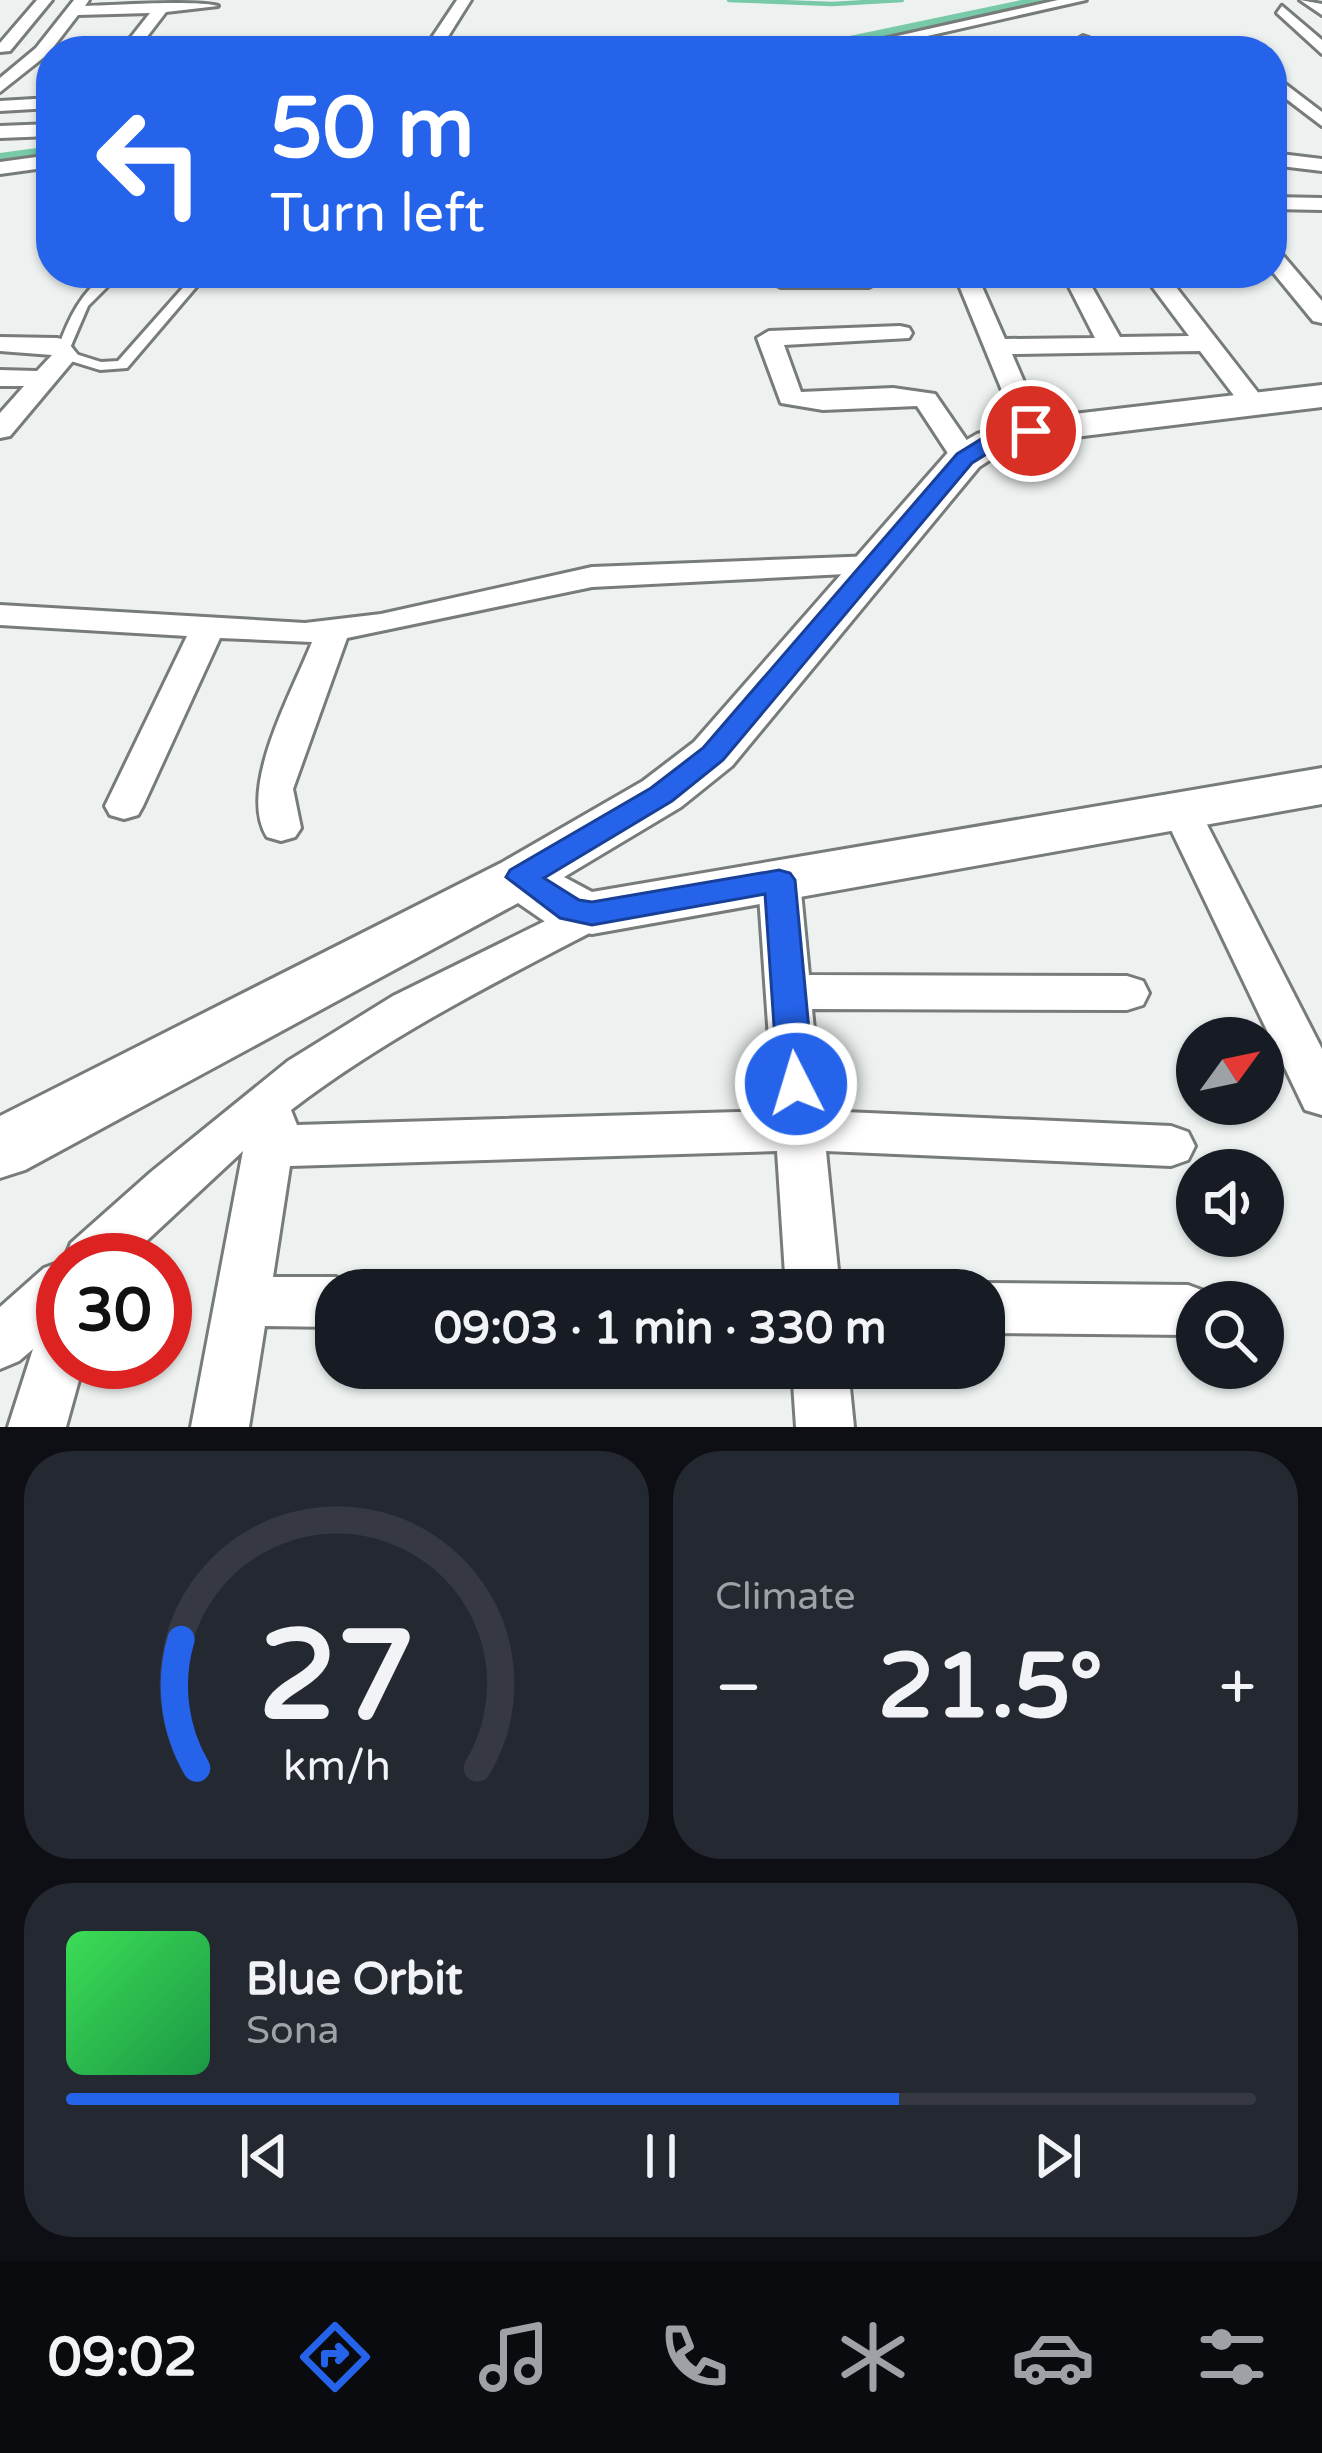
<!DOCTYPE html>
<meta charset="utf-8">
<style>
body{margin:0;font-family:"Varela Round",sans-serif;background:#242831;color:#f1f3f6;height:100vh;display:flex;flex-direction:column;font-size:45px;white-space:nowrap}
*{box-sizing:border-box;margin:0}
p{font-size:39px;color:#9ea1a6}
.icon{flex:none;width:66px;height:66px;fill:none;stroke:currentColor;stroke-width:2;stroke-linecap:round;stroke-linejoin:round}
.map{position:relative;height:1427px;overflow:hidden}
.panel{display:flex;flex-direction:column;gap:24px;padding:24px;background:#0d0f14;flex:1}
.panel>*{flex:none}
.guide{position:absolute;left:36px;top:36px;width:1251px;height:252px;border-radius:48px;box-shadow:0 3px 9px #0004;background:#2563eb;color:#fff;overflow:hidden}
.needle{width:78px;rotate:57deg}
.buttons{position:absolute;left:1176px;top:1017px;display:grid;gap:24px}
.buttons a{display:grid;place-items:center;width:108px;height:108px;border-radius:50%;background:#171b24;box-shadow:0 3px 9px #0004;font-size:60px}
.speed{position:absolute;left:36px;top:1233px;display:flex;gap:24px;font-size:60px;font-weight:700;text-align:center}
.speed>*{display:grid;place-content:center;width:156px;height:156px;border-radius:50%;background:#171b24;box-shadow:0 3px 9px #0004;line-height:1}
.speed .limit{border:18px solid #d22;background:#fff;color:#111}
.pin{position:absolute;display:grid;place-items:center;width:102px;height:102px;color:#fff;margin:-51px;border:6px solid #fff;border-radius:50%;box-shadow:0 3px 12px #0007}
.me{position:absolute;width:132px;margin:-66px;rotate:355deg;stroke-linejoin:round;filter:drop-shadow(0 0 9px #0008)}
.turn{display:flex;align-items:center;gap:42px;height:252px;padding:0 36px;font-size:54px}
.turn .icon{width:156px;height:156px;stroke-width:2.5}
.turn b{display:block;font-size:84px;line-height:102px}
.big{font-size:90px;font-weight:700;line-height:1.1}
.panel .tile{flex:1;display:flex;flex-direction:column;justify-content:center;gap:18px;min-width:0;padding:0 42px;border-radius:48px;background:#242831}
.panel .dial{align-items:center;gap:0}
.dial svg{height:312px;overflow:visible;fill:none;stroke:#363941;stroke-width:7;stroke-linecap:round;text-anchor:middle}
.dial text{fill:#f1f3f6;stroke:none}
.song{display:flex;align-items:center;gap:36px}
.cover{width:144px;height:144px;border-radius:18px;background:linear-gradient(135deg,hsl(130 70% 55%),hsl(140 70% 35%))}
.played{height:12px;border-radius:6px;background:linear-gradient(90deg,#2563eb 70%,#363941 70%)}
.keys{display:flex;justify-content:space-around;direction:ltr}
.heat{display:flex;justify-content:space-between;align-items:center;font-size:66px;direction:ltr}
.panel .tiles{flex:1;display:grid;gap:24px;grid-template-columns:1fr 1fr}
.tile:last-child{grid-column:span 2}
.trip{position:absolute;left:315px;top:1269px;width:690px;height:120px;border-radius:48px;background:#171b24;box-shadow:0 3px 9px #0004;font-weight:700;line-height:120px;text-align:center}
.dock{display:flex;height:192px;justify-content:space-around;align-items:center;background:#090b0e;color:#9ea1a6}
.dock .icon{width:84px;height:84px}
.dock .on{color:#2563eb}
.dock b{font-size:54px;color:#f1f3f6}
.map>svg:first-child{display:block}
</style>
<div class="map">
<svg width="1322" height="1427" viewBox="0 0 1322 1427">
<rect width="100%" height="100%" fill="#edf2f0"/>
<g fill="none" stroke-linecap="round" stroke-linejoin="round">
<path stroke="#77c9a7" stroke-width="4.5" d="M729,0L832,4L902,0"/>
<g fill="#77c9a7" fill-rule="evenodd">
<path d="M1021,0H1066L1054,7L851,51H803L816,43Z"/>
<path d="M51,146V164L0,171V153Z"/>
</g>
<g stroke="#777b79" stroke-width="6">
<path id="lane" d="M108,273H121L88,306L70,348L66,351L101,362L118,361L196,273H208L127,368L100,370L61,358L59,355L63,352L58,348C69,318 81,292 108,273Z"/>
</g>
<g stroke="#777b79" stroke-width="6">
<g id="street">
<path d="M37,0H52L10,51L0,52V43Z"/>
<path d="M74,0H89L85,6C121,5 195,0 218,6L166,12L136,51H120L150,13L78,15L48,54L0,92V78L36,48Z"/>
<path d="M457,0H471L439,51H423Z"/>
<path d="M1058,0H1086L861,51H830Z"/>
<path d="M1300,0L1322,4V15Z"/>
<path d="M1282,6L1322,40V54L1277,13Z"/>
<path d="M1083,36L1089,38L1097,51H1081L1075,41Z"/>
<path d="M1272,74L1322,112V126L1272,88Z"/>
<path d="M51,98V108L0,111V101Z"/>
<path d="M51,124V136L0,138V126Z"/>
<path d="M1272,153L1322,159V171L1272,165Z"/>
<path d="M51,155V167L0,174V162Z"/>
<path d="M1272,197L1322,198V210L1272,209Z"/>
<path d="M1272,250L1280,252L1322,301V323L1313,321L1272,271Z"/>
<path d="M752,273H869L881,280L869,287H781Z"/>
<path d="M954,273H976L1005,339L1095,338L1062,273H1084L1120,337L1189,336L1142,273H1165L1267,404L1254,412L1245,410L1200,351L1012,354L1045,431L1031,439L1021,437Z"/>
<path d="M900,326L909,328L912,333L909,338L784,345L801,392L893,388L935,394L979,458L975,464H955L917,406L823,410L781,403L757,338L769,331Z"/>
<path d="M0,337L57,338L66,340L78,355L10,436L0,438V413L24,386H0V370L37,371L52,355L0,351Z"/>
<path d="M874,556L890,565L885,572L592,587L347,638L293,789L301,828L295,837L281,841L267,837C237,789 292,693 312,642L220,638L143,806L138,815L124,819L110,815L105,806L187,636L0,625V605L305,623L381,614L592,567Z"/>
<path d="M1181,798L1195,802L1200,811L1322,1049V1115L1305,1110L1162,811L1167,802Z"/>
<path d="M779,867L794,871L800,881L809,975L1127,976L1143,981L1149,993L1143,1005L1127,1010L812,1009L822,1111L1171,1126L1188,1132L1195,1146L1188,1160L1171,1166L826,1151L840,1290H786L777,1151L290,1166L273,1277H336L357,1290H336V1327L265,1326L249,1427H191L243,1151L126,1260H64L71,1243L151,1172L288,1061L393,996L592,898L607,902L613,913L607,924C498,981 389,1035 291,1110L297,1125L774,1111L758,881L764,871Z"/>
<path d="M63,1261V1362H84L66,1427H8L33,1349L19,1361L0,1369V1307L44,1268Z"/>
<path d="M984,1283L1188,1285L1207,1292L1211,1302H1197V1331L1188,1335L984,1333V1290H966Z"/>
<path d="M792,1368H848L854,1427H796Z"/>
</g>
</g>
<g stroke="#777b79" stroke-width="6">
<path id="secondary" d="M1322,385V407L1034,442L1005,450L979,467L732,766L681,807L564,877L592,892L1322,768V804L592,934L550,925L518,903L25,1170L0,1178V1116L501,863L643,781L694,742L951,449L977,434L1031,419Z"/>
</g>
<use href="#lane" fill="#fff" fill-rule="evenodd"/>
<use href="#street" fill="#fff" fill-rule="evenodd"/>
<use href="#secondary" fill="#fff" fill-rule="evenodd"/>
</g>
<path fill="#2563eb" stroke="#184099" stroke-width="3" d="M1031,425L1042,431L1038,435L998,447L972,463L723,760L672,801L544,878L579,900L592,902L779,870L790,873L795,880L814,1084L809,1094L796,1098L784,1094L778,1084L765,894L592,925L560,918L506,877L510,870L651,788L703,748L957,454L983,438Z"/>
</svg>
<div class="buttons">
<a><svg class="needle" viewBox="-14 -14 28 28"><path d="M0-13l5 13h-10z" fill="#e53935"/><path d="M0 13l5-13h-10z" fill="#9ea1a6"/></svg></a>
<a><svg class="icon" aria-label="sound" viewBox="0 0 24 24"><path d="M4 9h4l5-4v14l-5-4H4zM17 9q2 3 0 6"/></svg></a>
<a><svg class="icon" aria-label="search" viewBox="0 0 24 24"><circle cx="10" cy="10" r="6"/><path d="M15 15l6 6"/></svg></a>
</div>
<div class="speed"><div class="limit">30</div></div>
<div class="pin" style="left:1031px;top:431px;background:#d93025"><svg class="icon" aria-label="arrive" viewBox="0 0 24 24"><path d="M6 21V4h12l-3 4 3 4H6"/></svg></div>
<svg class="me" style="left:796px;top:1084px" viewBox="-20 -20 40 40"><circle r="17" fill="#2563eb" stroke="#fff" stroke-width="3"/><path d="M0-11L8 9 0 5-8 9z" fill="#fff"/></svg>
<div class="trip">09:03 · 1 min · 330 m</div>
<div class="guide">
<div class="turn"><svg class="icon" aria-label="left" viewBox="0 0 24 24"><path d="M17 20v-9H6M10 6l-5 5 5 5"/></svg><div><b>50 m</b>Turn left</div></div>
</div>
</div>
<section class="panel">
<div class="tiles">
<div class="tile dial"><svg viewBox="0 0 100 80">
<path d="M14 69A42 42 0 1 1 86 69"/>
<path d="M14 69A42 42 0 0 1 10 36" stroke="#2563eb"/>
<text x="50" y="56" font-size="32" font-weight="700">27</text>
<text x="50" y="72" font-size="11">km/h</text>
</svg></div>
<div class="tile"><p>Climate</p>
<div class="heat"><a>−</a><b class="big">21.5°</b><a>+</a></div>
</div>
<div class="tile">
<div class="song"><i class="cover"></i><div><b>Blue Orbit</b><p>Sona</p></div></div>
<div class="played"></div>
<div class="keys"><svg class="icon" aria-label="previous" viewBox="0 0 24 24"><path d="M18 5L8 12l10 7zM5 5v14"/></svg><svg class="icon" aria-label="pause" viewBox="0 0 24 24"><path d="M8 5v14M16 5v14"/></svg><svg class="icon" aria-label="next" viewBox="0 0 24 24"><path d="M6 5l10 7-10 7zM19 5v14"/></svg></div>
</div>
</div>
</section>
<nav class="dock">
<b>09:02</b>
<svg class="icon on" aria-label="directions" viewBox="0 0 24 24"><path d="M12 3l9 9-9 9-9-9zM9 14v-3h6M13 9l2 2-2 2"/></svg>
<svg class="icon" aria-label="music" viewBox="0 0 24 24"><path d="M9 18V5l10-2v13"/><circle cx="6" cy="18" r="3"/><circle cx="16" cy="16" r="3"/></svg>
<svg class="icon" aria-label="phone" viewBox="0 0 24 24"><path d="M5 4h4l2 5-3 2q2 4 5 5l2-3 5 2v4C11 20 4 13 5 4z"/></svg>
<svg class="icon" aria-label="climate" viewBox="0 0 24 24"><path d="M12 3v18M4 7l16 10M4 17L20 7"/></svg>
<svg class="icon" aria-label="car" viewBox="0 0 24 24"><path d="M5 17H2v-5l4-1 3-4h7l3 4 3 1v5h-3M9 17h6M6 11h13"/><circle cx="7" cy="17" r="2"/><circle cx="17" cy="17" r="2"/></svg>
<svg class="icon" aria-label="filters" viewBox="0 0 24 24"><path d="M4 7h16M4 17h16"/><circle cx="9" cy="7" r="2"/><circle cx="15" cy="17" r="2"/></svg>
</nav>
